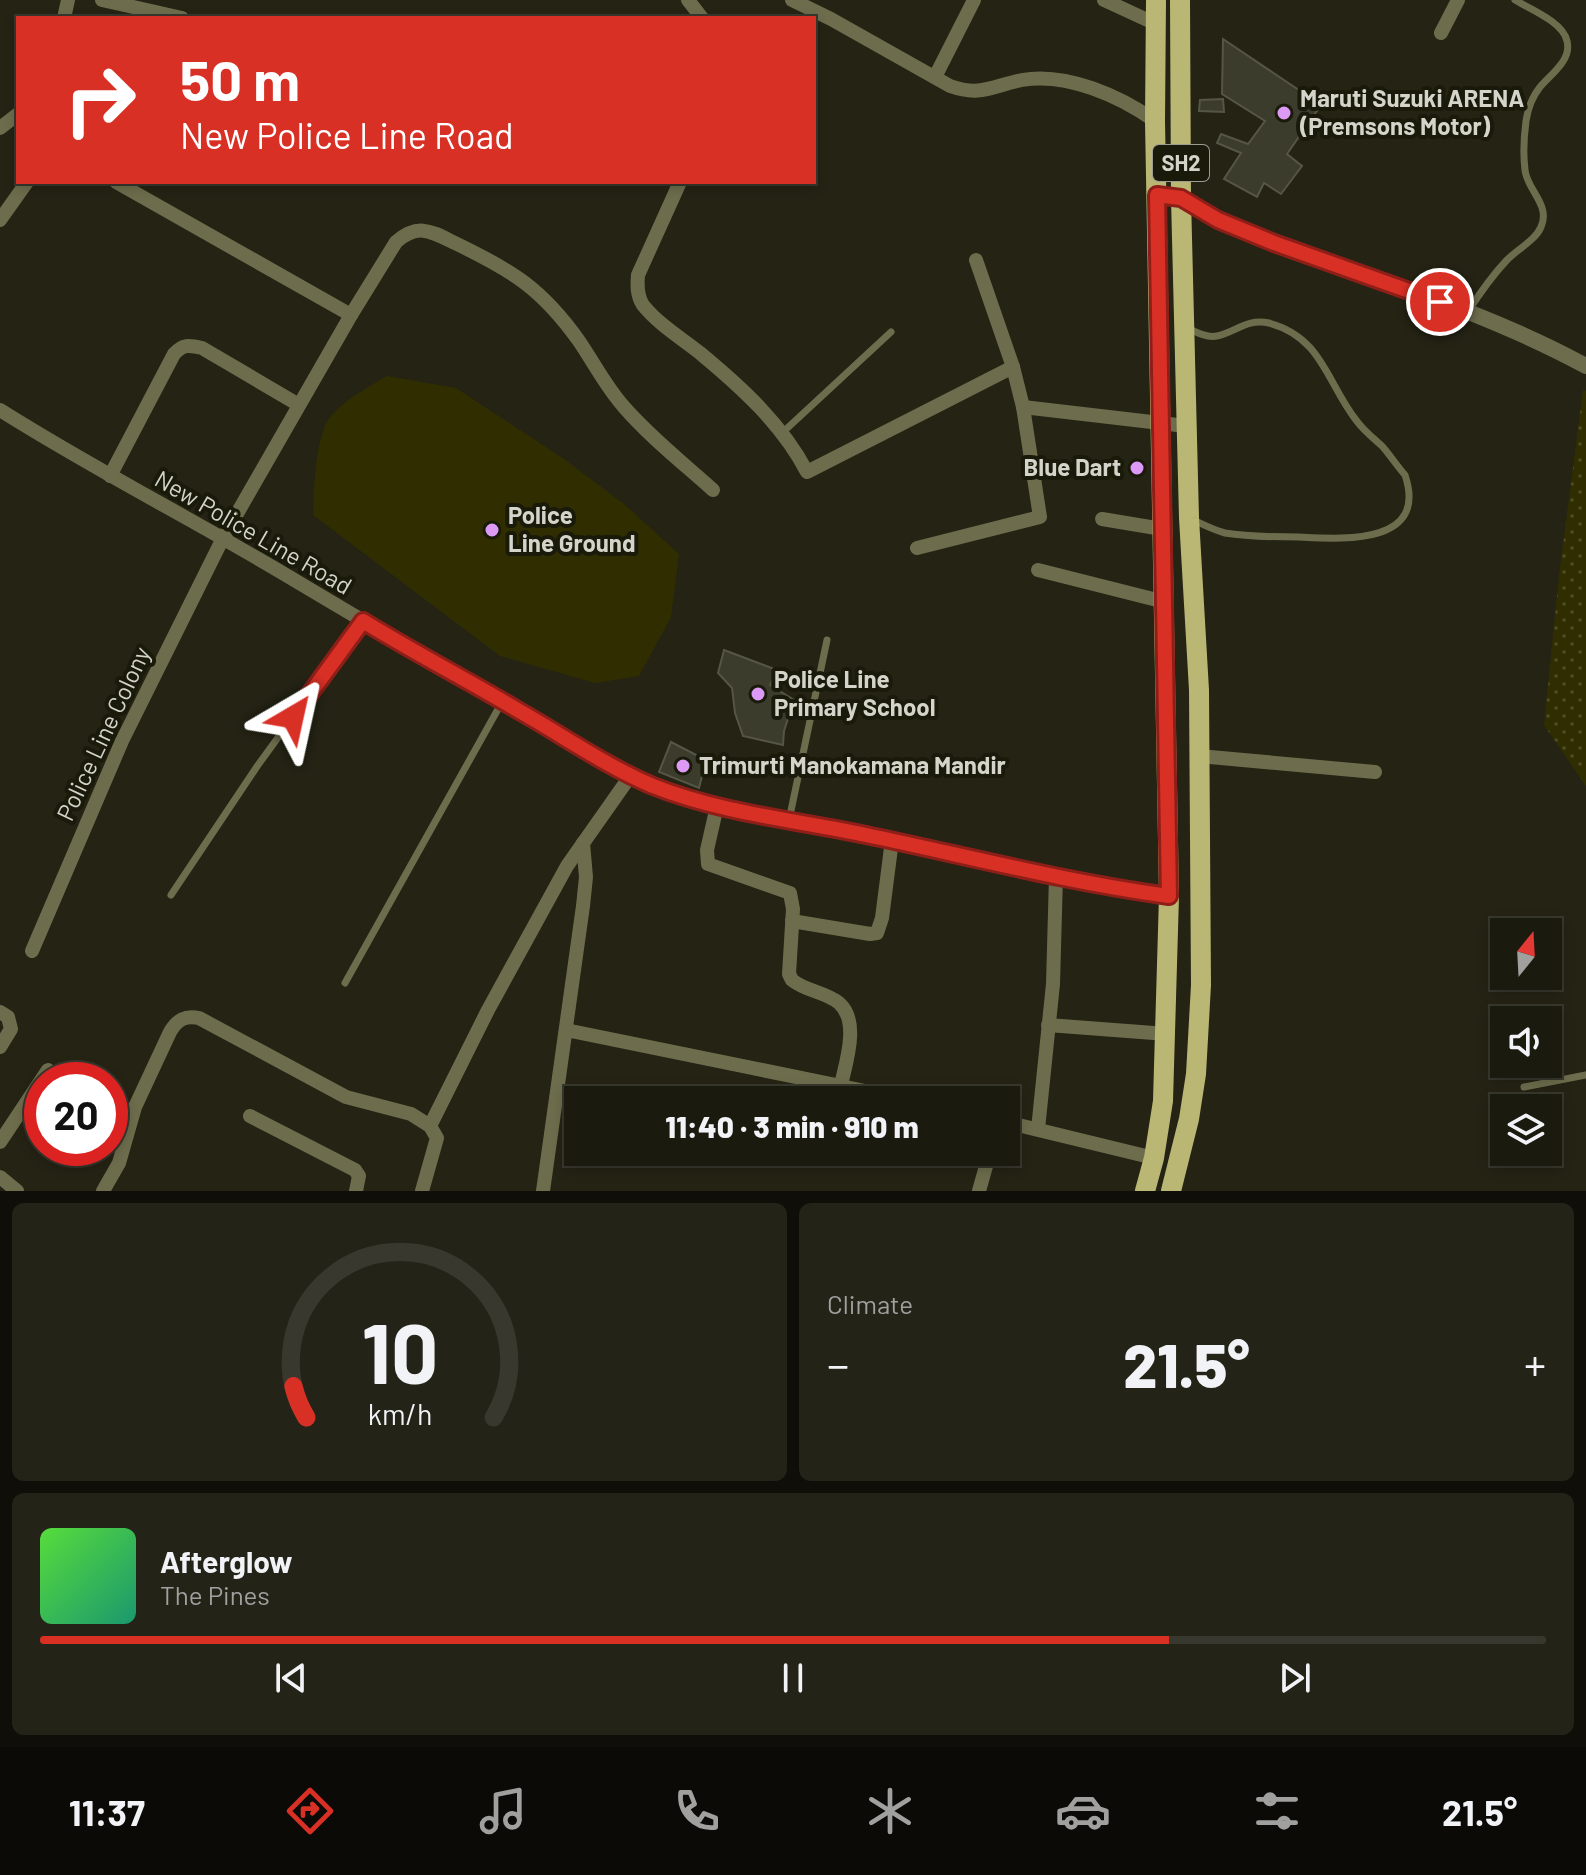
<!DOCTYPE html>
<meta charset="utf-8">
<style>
body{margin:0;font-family:Barlow,sans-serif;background:#242318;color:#f1f3f6;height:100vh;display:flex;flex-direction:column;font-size:30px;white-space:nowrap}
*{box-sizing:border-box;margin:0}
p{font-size:26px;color:#a0a19e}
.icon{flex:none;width:44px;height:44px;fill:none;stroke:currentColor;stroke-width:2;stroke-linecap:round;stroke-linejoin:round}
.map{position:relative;height:1191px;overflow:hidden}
.panel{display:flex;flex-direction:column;gap:12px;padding:12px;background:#0f0e08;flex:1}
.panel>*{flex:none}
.top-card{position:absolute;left:16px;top:16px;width:800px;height:168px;border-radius:0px;box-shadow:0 4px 12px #0003,0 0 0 2px #39382f;background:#d93025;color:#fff;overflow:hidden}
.needle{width:52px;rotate:18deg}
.controls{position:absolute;left:1490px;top:918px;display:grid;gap:16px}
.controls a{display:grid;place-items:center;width:72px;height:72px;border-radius:0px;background:#1b1a0f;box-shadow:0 4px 12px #0003,0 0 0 2px #39382f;font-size:40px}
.speed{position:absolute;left:24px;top:1062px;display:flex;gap:16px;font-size:40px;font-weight:700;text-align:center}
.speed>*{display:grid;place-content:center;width:104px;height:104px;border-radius:50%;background:#1b1a0f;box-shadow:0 4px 12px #0003,0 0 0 2px #39382f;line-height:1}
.speed .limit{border:12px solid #d22;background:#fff;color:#111}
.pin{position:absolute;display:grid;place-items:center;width:68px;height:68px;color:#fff;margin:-34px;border:4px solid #fff;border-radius:50%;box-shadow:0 2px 8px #0007}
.me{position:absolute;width:88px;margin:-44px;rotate:36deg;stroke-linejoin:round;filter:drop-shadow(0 0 6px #0008)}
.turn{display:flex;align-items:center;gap:28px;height:168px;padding:0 32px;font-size:36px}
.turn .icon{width:104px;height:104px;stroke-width:2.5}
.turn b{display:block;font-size:56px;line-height:68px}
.big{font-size:60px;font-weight:800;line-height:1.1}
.panel .widget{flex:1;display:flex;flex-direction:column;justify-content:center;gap:12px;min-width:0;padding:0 28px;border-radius:12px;background:#242318}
.panel .dial{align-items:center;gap:0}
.dial svg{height:208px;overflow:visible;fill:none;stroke:#39382f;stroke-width:7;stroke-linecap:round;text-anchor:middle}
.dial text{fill:#f1f3f6;stroke:none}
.song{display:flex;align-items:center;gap:24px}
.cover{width:96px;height:96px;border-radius:12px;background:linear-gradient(135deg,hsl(110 70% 55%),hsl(160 70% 35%))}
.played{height:8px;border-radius:4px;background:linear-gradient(90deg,#d93025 75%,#39382f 75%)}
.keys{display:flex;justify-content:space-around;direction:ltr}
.heat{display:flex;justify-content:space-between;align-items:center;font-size:44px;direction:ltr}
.panel .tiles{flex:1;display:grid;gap:12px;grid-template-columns:1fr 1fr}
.widget:last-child{grid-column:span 2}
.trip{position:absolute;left:564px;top:1086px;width:456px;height:80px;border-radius:0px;background:#1b1a0f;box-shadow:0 4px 12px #0003,0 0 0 2px #39382f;font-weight:800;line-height:80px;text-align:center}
.tabs{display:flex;height:128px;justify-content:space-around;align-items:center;background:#0b0a06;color:#a0a19e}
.tabs .icon{width:56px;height:56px}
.tabs .active{color:#d93025}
.tabs b{font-size:36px;color:#f1f3f6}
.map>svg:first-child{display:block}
</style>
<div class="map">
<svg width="1586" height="1191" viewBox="0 0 1586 1191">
<defs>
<pattern id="green-dots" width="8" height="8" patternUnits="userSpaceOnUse" patternTransform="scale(2)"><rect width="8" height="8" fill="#302e00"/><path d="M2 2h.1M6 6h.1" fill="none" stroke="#4d4b24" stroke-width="1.8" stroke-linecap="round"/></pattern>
</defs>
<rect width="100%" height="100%" fill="#242314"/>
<path fill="url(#green-dots)" d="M1583,390L1586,391V786L1544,725L1559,576Z"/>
<path fill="#302e00" d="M387,376L456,388L564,459L624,504L679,554L671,617L639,676L595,683L500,656L313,515C314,489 315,444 327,422C338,403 368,387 387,376Z"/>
<g fill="#3c3c2c" stroke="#565645" stroke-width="2">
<path d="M1223,39L1321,105L1287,154L1302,166L1281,194L1264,183L1257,197L1224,179L1241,153L1217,143L1221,134L1248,144L1265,121L1222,94Z"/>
<path d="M1223,99L1224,112L1199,111L1200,100Z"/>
<path d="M724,650L777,670L770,685L794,700L784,731L783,745L743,736L735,713L732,688L718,673Z"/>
<path d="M671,742L706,760L699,788L659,772Z"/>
</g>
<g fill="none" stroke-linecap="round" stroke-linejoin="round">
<g stroke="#6d6d4d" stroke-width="7">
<path d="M1469,310C1480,293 1492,276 1506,261C1517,249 1535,241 1541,227C1551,205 1527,190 1525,170C1523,154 1524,136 1526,121C1528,108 1532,97 1540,87C1551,74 1572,60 1567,41C1563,22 1530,9 1515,0"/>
<path d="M1188,328C1196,332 1207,338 1217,336C1236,332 1247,318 1269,323C1322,337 1327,383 1356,420C1363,430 1373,438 1382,446C1390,455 1397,466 1405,475C1429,546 1341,539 1299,537C1274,537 1249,537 1225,533C1213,530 1202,524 1191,519"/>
<path d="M782,433L891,332"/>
<path d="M789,820L827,640"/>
<path d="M171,895L258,765L363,621"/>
<path d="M345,983L502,702"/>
<path d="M1524,1087L1586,1075"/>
</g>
<g stroke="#6d6d4d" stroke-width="14">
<path d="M102,0L182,18"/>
<path d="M688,0L702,18"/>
<path d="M792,0L831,19L950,86C981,97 992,86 1022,80C1066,72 1120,96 1155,121"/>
<path d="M1104,0L1156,24"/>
<path d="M64,18L68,0"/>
<path d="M1441,33L1458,0"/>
<path d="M935,77L974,0"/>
<path d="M0,128L18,114"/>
<path d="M116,182L351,315"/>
<path d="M680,182L638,275C637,286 637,296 643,305C658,324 681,338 700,353C741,387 782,424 807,472L1013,367"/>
<path d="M0,220L27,182"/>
<path d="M1023,407L1186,426"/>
<path d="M0,410C98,472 202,524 301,584C373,627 445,669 518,710C563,736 604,766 653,785C720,813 795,820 866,835C967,856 1066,882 1169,896"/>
<path d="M110,476L174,354C183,344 189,345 202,348L299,405"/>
<path d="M1102,519L1162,529"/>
<path d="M917,548L1040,517L1023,407L1013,367L976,260"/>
<path d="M1038,570L1165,602"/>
<path d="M1199,756L1375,772"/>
<path d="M717,806L707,850L708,864L790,893L793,909L789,974L792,980C805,991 826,992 839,1003C860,1021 846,1062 841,1085"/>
<path d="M792,921L870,934L877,933L882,918L892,840"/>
<path d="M32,951L122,741L223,538L351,315L396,242C419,222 432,232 457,244C513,271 542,289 579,341C594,363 606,387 624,407C650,437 683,463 713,490"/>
<path d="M0,1012L8,1017L11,1029L0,1047"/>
<path d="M1048,1025L1167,1034"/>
<path d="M566,1030L909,1100"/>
<path d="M250,1116L355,1170L359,1176L356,1191"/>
<path d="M1006,1122L1154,1158"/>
<path d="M430,1126L488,1010L567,866L631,775"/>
<path d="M1038,1129L1053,984L1056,876"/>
<path d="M0,1142L48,1070"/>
<path d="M0,1177L17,1191"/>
<path d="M103,1191L119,1163L135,1107L170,1032C177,1020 185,1015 199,1018L346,1097L411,1114L430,1126L437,1138L422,1191"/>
<path d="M543,1191L583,906L586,877L583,843"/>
<path d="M979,1191L990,1152"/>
</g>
<path stroke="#6d6d4d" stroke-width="16" d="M1157,195L1181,198L1218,220C1340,269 1470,303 1586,366"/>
<g stroke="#bab774" stroke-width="20">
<path d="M1145,1191L1154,1158L1163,1101L1169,896L1155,121L1156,0"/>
<path d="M1171,1191L1189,1119L1196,1074L1201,985L1199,690L1189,518L1181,198L1180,0"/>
</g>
</g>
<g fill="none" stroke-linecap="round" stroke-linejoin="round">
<g stroke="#8d1f18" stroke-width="20">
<path id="route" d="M293,717L363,621C415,653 469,681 521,712C565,737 606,766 653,786C721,813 795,820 866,835C967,856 1066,882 1169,896L1157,195L1181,198L1218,220L1274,243L1440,302"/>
</g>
<use href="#route" stroke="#d93025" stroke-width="14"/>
</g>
<g fill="#dc99f5" stroke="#1a1a0b" stroke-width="3">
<circle cx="1284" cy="113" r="8"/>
<circle cx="1137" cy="468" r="8"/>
<circle cx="492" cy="530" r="8"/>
<circle cx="758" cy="694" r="8"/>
<circle cx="683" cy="766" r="8"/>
</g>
<g text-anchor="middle" stroke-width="8" stroke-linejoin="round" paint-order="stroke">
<rect fill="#1a1a0b" stroke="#9c9c91" stroke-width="2" x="1153" y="145" width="56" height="36" rx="6"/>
<g font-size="22" font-weight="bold" fill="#d4d4cb">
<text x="1181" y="171">SH2</text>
</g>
<g font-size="24" font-weight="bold" fill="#d4d4cb" stroke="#1a1a0b" text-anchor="start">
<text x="1300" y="107">Maruti Suzuki ARENA<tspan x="1300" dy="28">(Premsons Motor)</tspan></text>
<text x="1121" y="476" text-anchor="end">Blue Dart</text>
<text x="508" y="524">Police<tspan x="508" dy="28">Line Ground</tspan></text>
<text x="774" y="688">Police Line<tspan x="774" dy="28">Primary School</tspan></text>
<text x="699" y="774">Trimurti Manokamana Mandir</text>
</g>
<g font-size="24" fill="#d4d4cb" stroke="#1a1a0b">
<text transform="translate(253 533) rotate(30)" y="8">New Police Line Road</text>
<text transform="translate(104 734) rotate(-65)" y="8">Police Line Colony</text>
</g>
</g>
</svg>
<div class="controls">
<a><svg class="needle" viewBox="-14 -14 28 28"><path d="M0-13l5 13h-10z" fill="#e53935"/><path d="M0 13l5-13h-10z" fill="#a0a19e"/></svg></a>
<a><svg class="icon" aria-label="sound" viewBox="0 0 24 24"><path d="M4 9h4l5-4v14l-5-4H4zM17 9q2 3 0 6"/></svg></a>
<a><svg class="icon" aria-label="layers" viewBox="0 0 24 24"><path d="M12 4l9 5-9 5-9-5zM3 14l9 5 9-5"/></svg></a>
</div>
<div class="speed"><div class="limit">20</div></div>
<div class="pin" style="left:1440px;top:302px;background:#d93025"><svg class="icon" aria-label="arrive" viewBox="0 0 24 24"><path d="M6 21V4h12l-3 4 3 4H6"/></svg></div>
<svg class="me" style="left:293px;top:717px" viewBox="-20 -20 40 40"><path d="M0-17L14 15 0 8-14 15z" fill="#d93025" stroke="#fff" stroke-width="4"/></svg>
<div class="trip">11:40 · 3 min · 910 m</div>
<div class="top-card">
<div class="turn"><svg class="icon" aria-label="right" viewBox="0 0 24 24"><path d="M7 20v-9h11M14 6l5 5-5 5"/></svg><div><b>50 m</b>New Police Line Road</div></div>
</div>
</div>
<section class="panel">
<div class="tiles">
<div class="widget dial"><svg viewBox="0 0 100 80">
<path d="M14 69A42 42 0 1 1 86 69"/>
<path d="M14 69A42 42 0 0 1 9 57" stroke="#d93025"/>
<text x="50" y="56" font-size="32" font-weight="700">10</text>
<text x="50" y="72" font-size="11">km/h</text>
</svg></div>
<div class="widget"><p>Climate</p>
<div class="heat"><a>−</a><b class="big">21.5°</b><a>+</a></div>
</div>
<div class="widget">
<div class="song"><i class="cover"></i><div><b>Afterglow</b><p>The Pines</p></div></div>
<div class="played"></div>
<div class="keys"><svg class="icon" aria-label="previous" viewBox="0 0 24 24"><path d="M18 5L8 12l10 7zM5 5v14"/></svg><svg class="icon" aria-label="pause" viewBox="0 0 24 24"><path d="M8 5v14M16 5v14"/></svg><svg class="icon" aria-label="next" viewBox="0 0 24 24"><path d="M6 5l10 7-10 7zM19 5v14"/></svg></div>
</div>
</div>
</section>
<nav class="tabs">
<b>11:37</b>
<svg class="icon active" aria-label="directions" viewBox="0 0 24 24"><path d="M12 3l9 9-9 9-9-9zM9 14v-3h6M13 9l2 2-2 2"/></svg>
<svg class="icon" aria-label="music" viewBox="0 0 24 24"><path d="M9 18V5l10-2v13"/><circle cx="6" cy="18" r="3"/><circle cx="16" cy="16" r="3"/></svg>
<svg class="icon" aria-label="phone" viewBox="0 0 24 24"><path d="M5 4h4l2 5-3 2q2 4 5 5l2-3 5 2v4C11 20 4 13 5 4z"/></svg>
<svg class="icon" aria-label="climate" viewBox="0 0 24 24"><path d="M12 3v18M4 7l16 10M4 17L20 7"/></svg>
<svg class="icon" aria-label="car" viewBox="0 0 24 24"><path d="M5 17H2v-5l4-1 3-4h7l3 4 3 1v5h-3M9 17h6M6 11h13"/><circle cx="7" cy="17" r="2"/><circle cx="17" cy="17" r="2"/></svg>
<svg class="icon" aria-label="filters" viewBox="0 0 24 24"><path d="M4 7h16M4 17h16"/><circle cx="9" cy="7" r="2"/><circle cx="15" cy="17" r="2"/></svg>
<b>21.5°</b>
</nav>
